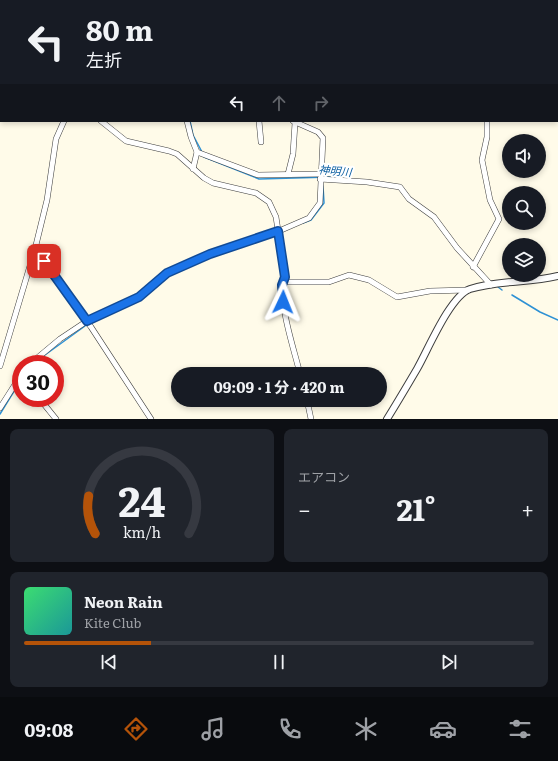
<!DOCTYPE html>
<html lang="ja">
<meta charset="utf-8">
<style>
body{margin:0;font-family:Literata,"Noto Sans JP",serif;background:#20242c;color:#f1f3f6;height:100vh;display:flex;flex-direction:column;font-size:15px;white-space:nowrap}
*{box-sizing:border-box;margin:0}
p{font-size:13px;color:#9ea1a6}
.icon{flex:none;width:22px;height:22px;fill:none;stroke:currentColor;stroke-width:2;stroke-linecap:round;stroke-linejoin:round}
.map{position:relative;height:419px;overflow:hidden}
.details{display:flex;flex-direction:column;gap:10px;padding:10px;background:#0d0f14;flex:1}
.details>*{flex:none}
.guide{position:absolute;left:0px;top:0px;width:558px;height:122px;box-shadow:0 2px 6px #0003;background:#171b24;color:#f1f3f6;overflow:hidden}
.controls{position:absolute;left:502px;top:134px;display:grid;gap:8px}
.controls a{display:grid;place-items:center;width:44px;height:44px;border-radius:50%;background:#171b24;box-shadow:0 2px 6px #0003;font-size:20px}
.speed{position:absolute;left:12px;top:355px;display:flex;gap:8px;font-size:20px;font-weight:700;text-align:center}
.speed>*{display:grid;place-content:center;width:52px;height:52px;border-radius:50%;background:#171b24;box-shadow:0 2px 6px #0003;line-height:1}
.speed .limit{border:6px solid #d22;background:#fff;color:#111}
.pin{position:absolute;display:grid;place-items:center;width:34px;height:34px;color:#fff;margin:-17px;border-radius:8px;box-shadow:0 2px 6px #0006}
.me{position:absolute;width:44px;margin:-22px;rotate:2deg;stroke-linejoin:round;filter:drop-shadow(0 0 3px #0008)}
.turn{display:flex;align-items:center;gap:14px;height:84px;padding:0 20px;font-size:18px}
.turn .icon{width:52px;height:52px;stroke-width:2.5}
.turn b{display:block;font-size:28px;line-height:34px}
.lanes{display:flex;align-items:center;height:38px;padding:0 20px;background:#0003;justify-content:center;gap:20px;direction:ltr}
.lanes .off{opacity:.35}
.big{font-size:30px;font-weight:700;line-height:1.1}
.details .widget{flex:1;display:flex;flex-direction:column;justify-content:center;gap:6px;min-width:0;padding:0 14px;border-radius:8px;background:#20242c}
.details .dial{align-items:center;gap:0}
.dial svg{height:104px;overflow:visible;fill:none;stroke:#363941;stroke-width:7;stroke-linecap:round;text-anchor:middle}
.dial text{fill:#f1f3f6;stroke:none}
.song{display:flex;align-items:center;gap:12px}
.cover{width:48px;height:48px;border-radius:6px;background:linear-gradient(135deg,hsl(140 70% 55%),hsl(180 70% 35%))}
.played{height:4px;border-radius:2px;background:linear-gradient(90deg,#b45309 25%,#363941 25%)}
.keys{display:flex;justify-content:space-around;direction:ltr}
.heat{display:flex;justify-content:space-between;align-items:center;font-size:22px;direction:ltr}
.details .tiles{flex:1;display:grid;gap:10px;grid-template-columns:1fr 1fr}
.widget:last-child{grid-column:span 2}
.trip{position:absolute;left:171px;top:367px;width:216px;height:40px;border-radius:20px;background:#171b24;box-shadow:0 2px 6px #0003;font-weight:700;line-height:40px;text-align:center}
.dock{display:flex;height:64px;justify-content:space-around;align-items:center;background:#090b0e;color:#9ea1a6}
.dock .icon{width:28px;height:28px}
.dock .selected{color:#b45309}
.dock b{font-size:18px;color:#f1f3f6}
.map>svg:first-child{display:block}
</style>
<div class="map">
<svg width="558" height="419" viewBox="0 0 558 419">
<rect width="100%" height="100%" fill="#fffbe9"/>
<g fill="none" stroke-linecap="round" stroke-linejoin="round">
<g stroke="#2e91d4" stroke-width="1.5">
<path d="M178,0L179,1"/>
<path d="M190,121L193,135L202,152"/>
<path d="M204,157L259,179L330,177"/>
<path d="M303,223L311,220L324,203L323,186"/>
<path d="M214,255L275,235"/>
<path d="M498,287L502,290"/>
<path d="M512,295L540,312L558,320"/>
<path d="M103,316L139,300"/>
<path d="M38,360L85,326"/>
<path d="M0,414L16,388"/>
</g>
<g stroke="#3e3e3e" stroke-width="6">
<g id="minor">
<path d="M61,0V1"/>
<path d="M175,0L176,1"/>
<path d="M285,0V1"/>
<path d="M389,0L391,1"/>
<path d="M397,0L398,1"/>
<path d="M124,1L125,0"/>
<path d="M364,1L372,0"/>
<path d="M557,36H558"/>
<path d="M0,40L1,41"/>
<path d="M557,117H558"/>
<path d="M101,121L126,141L169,151L177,154L204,178L213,183L256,193L269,202L276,217L285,277C277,302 294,348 300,374"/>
<path d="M187,121L191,137L197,152L258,175L321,174"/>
<path d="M259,121L261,142"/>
<path d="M193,169L197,152"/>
<path d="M288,174L293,154L295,123"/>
<path d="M320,179L367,182L400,187L409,199L434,217L457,248L491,285"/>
<path d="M35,249L91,327L151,419"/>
<path d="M473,267L499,219L490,200L482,160L487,137V121"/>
<path d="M284,282H329L349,275L369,280L397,297L430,291L468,290"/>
<path d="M30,364L60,339L87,321L139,297L167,273L210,254L279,231L309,218L320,203L323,138L318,132L293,121"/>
<path d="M0,366L35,249L47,200L56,139L64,121"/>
<path d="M39,398L56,419"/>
<path d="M307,400L311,419"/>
<path d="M0,408L21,375"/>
</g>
</g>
<g stroke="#3e3e3e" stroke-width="8">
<path id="tertiary" d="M387,419C397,403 407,386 417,369C428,350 450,296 470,289C498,280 530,283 558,276"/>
</g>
<use href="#minor" stroke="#fff" stroke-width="5"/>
<use href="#tertiary" stroke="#fff" stroke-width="6"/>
</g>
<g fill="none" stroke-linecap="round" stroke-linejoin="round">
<g stroke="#114b97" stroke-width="10">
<path id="route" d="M44,261L87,321L139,297L167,273L210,254L278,231L285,277L282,285L283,302"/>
</g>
<use href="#route" stroke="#1a73e8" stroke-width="7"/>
</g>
<g text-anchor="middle" stroke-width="4" stroke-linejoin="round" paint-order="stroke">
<g font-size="11" font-style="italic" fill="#0f61a2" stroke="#fff">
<text transform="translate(335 171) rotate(5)" y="4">神明川</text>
</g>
</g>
</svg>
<div class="controls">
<a><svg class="icon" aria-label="sound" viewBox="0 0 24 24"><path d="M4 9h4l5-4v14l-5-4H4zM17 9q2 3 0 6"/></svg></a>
<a><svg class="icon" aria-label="search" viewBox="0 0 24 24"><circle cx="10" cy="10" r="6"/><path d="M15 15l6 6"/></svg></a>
<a><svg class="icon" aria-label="layers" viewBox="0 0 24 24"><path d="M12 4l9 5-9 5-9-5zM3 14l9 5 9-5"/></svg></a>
</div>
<div class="speed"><div class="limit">30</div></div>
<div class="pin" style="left:44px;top:261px;background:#d93025"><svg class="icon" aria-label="arrive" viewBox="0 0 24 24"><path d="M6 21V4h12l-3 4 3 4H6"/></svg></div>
<svg class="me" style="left:283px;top:302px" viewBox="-20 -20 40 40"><path d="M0-17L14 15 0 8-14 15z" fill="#1a73e8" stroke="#fff" stroke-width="4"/></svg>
<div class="trip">09:09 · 1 分 · 420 m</div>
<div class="guide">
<div class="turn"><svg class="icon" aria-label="left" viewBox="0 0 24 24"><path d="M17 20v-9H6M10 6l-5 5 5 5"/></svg><div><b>80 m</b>左折</div></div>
<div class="lanes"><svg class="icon" aria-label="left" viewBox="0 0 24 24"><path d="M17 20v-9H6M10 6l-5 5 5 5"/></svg><svg class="icon off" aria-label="ahead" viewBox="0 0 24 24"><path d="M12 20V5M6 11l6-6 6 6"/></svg><svg class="icon off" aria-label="right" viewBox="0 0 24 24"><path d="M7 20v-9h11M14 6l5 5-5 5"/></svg></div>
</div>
</div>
<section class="details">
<div class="tiles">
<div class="widget dial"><svg viewBox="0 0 100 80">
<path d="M14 69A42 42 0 1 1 86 69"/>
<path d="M14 69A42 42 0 0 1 9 40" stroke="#b45309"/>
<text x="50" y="56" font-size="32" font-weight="700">24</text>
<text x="50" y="72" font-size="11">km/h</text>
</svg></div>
<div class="widget"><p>エアコン</p>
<div class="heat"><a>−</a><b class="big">21°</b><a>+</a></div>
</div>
<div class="widget">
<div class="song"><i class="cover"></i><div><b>Neon Rain</b><p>Kite Club</p></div></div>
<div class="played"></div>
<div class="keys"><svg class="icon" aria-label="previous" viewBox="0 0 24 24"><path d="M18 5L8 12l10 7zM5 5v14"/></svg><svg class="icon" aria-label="pause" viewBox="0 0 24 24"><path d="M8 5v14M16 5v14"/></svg><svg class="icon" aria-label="next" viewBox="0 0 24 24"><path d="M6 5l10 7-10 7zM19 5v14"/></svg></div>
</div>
</div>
</section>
<nav class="dock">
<b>09:08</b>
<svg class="icon selected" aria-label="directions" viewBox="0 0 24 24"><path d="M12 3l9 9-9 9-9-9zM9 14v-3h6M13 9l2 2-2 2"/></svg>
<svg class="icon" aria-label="music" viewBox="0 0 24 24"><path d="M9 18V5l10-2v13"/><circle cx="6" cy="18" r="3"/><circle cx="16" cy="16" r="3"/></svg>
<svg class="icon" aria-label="phone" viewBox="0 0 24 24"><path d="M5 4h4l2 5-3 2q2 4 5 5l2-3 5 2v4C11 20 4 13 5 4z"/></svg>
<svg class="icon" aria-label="climate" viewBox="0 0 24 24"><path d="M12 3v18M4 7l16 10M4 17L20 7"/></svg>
<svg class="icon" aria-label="car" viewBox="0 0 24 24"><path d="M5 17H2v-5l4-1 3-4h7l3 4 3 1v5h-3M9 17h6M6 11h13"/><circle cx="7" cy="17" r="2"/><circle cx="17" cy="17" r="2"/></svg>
<svg class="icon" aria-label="filters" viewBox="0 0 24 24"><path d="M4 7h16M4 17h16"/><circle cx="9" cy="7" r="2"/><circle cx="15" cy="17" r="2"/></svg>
</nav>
